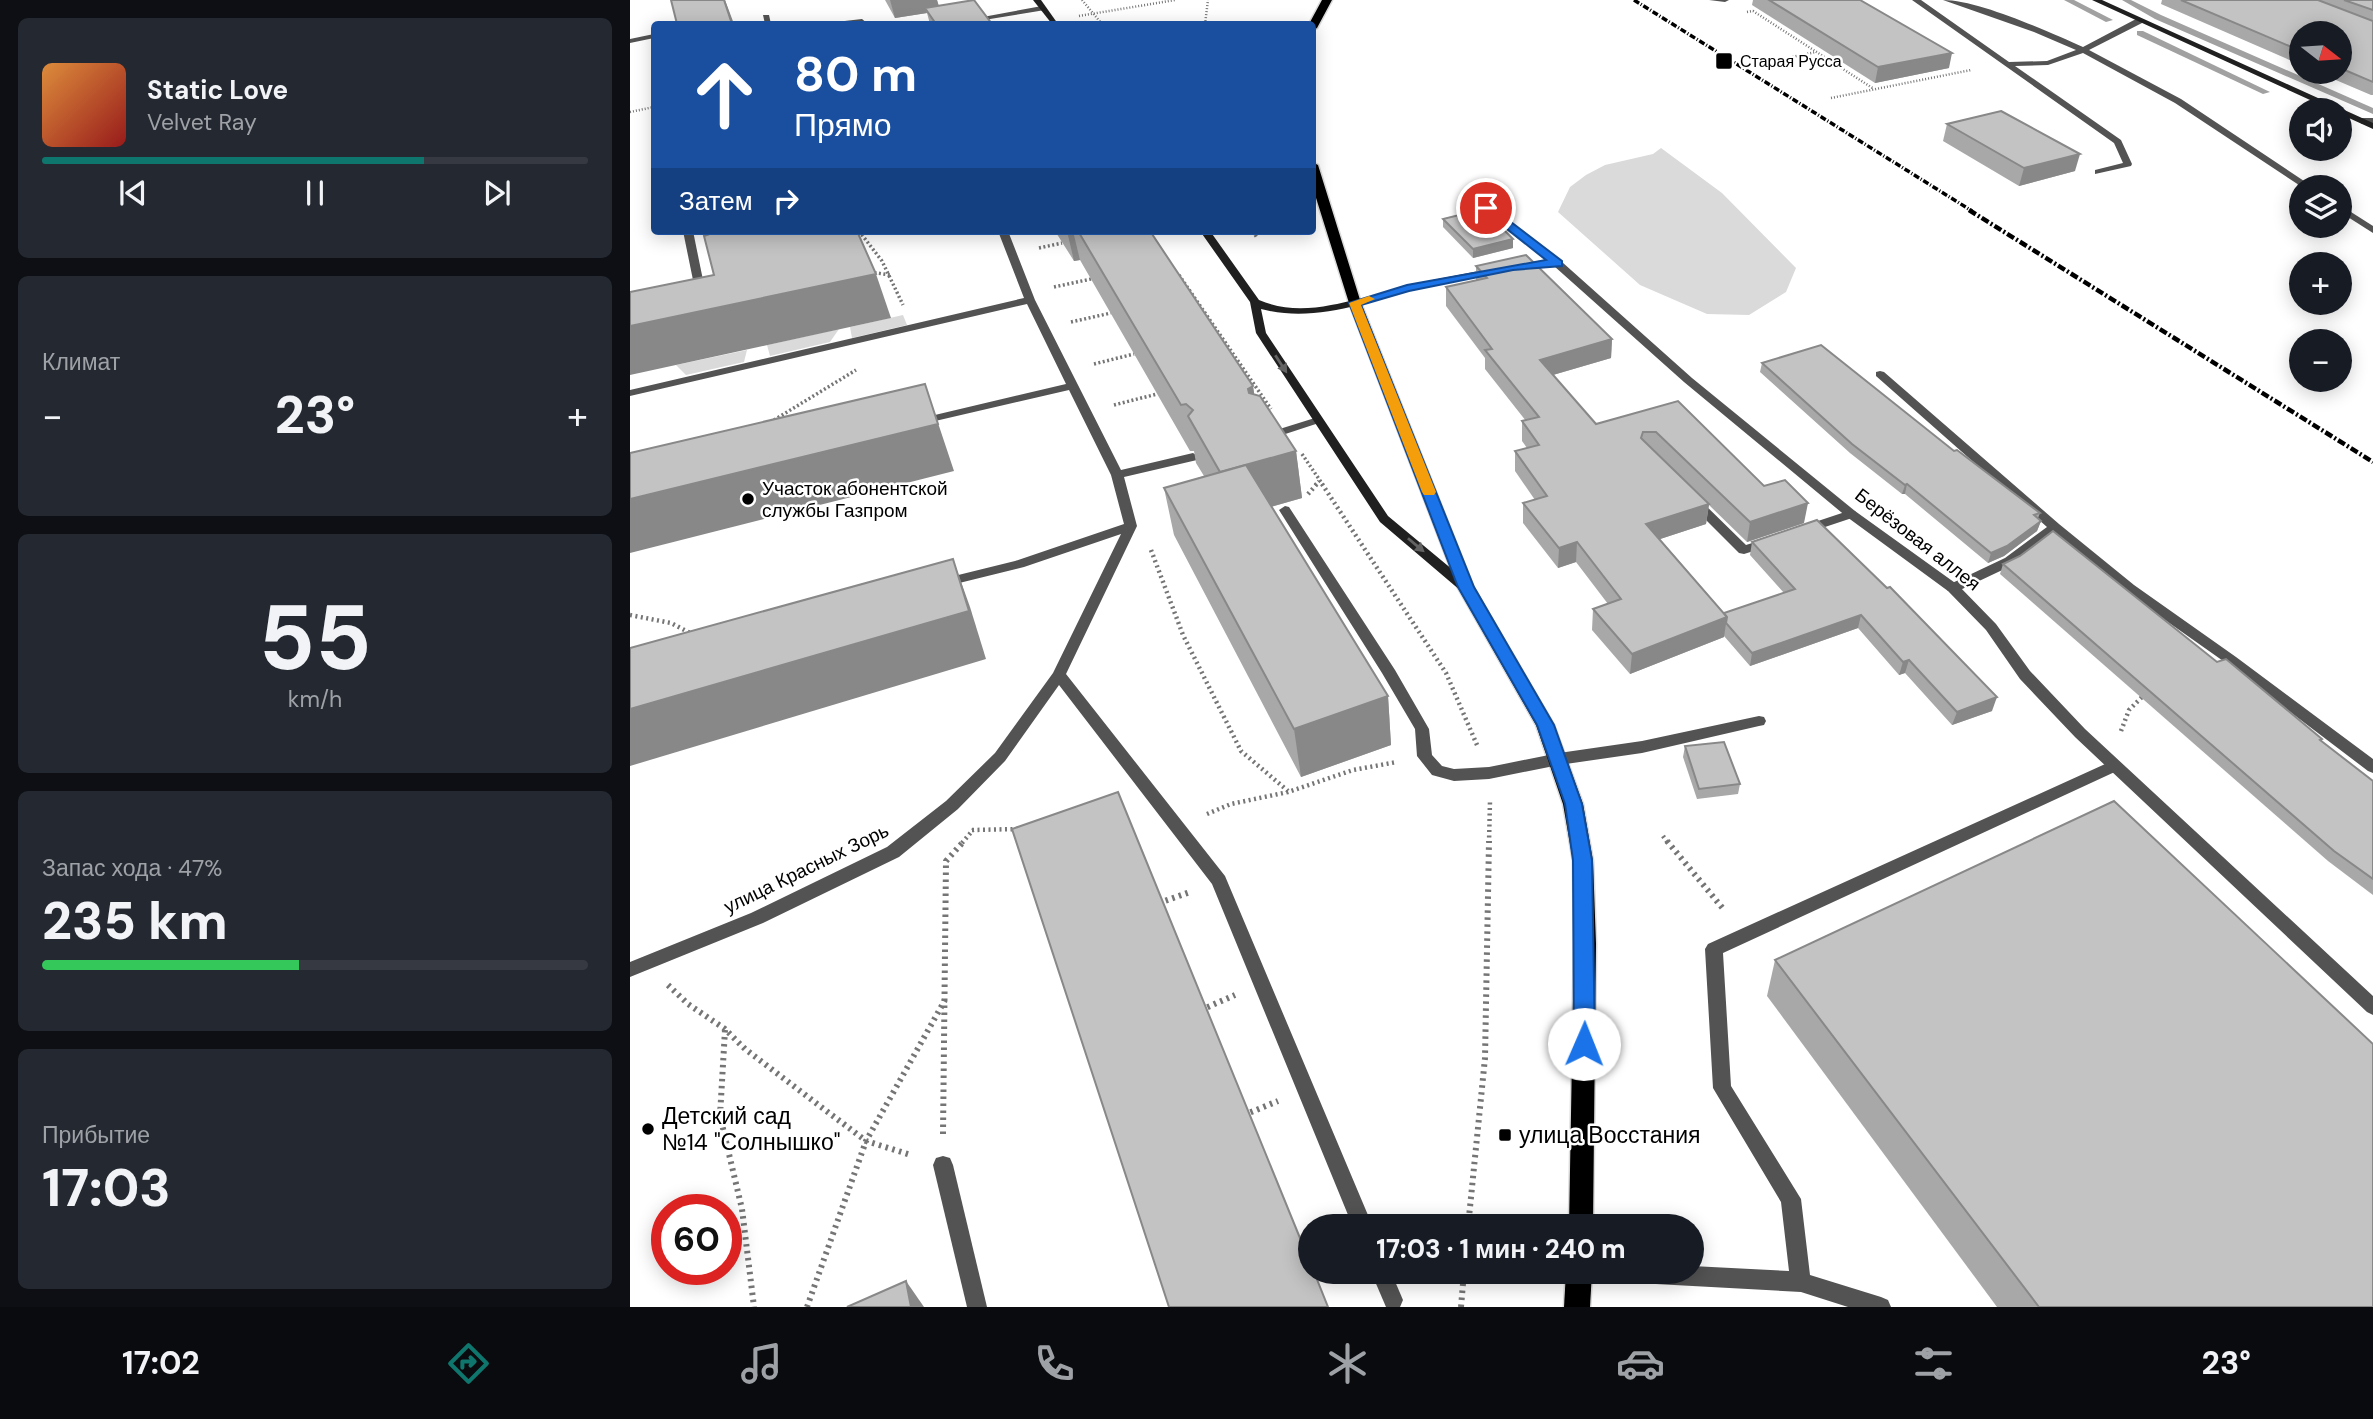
<!DOCTYPE html>
<html lang="ru">
<meta charset="utf-8">
<style>
body{margin:0;font-family:"DM Sans",sans-serif;background:#242831;color:#f1f3f6;height:100vh;display:flex;flex-direction:column;font-size:26px;white-space:nowrap}
*{box-sizing:border-box;margin:0}
p{font-size:23px;color:#9ea1a6}
.icon{flex:none;width:38px;height:38px;fill:none;stroke:currentColor;stroke-width:2;stroke-linecap:round;stroke-linejoin:round}
.map{position:relative;flex:1;overflow:hidden}
.panel{display:flex;flex-direction:column;gap:18px;padding:18px;background:#0d0f14;width:630px}
.panel>*{flex:none}
.guide{position:absolute;left:21px;top:21px;width:665px;height:214px;border-radius:7px;box-shadow:0 4px 18px #0003;background:#1a4fa0;color:#fff;overflow:hidden}
.needle{width:46px;rotate:107deg}
.tools{position:absolute;left:1659px;top:21px;display:grid;gap:14px}
.tools a{display:grid;place-items:center;width:63px;height:63px;border-radius:50%;background:#171b24;box-shadow:0 4px 18px #0003;font-size:35px}
.speed{position:absolute;left:21px;top:1194px;display:flex;gap:14px;font-size:35px;font-weight:700;text-align:center}
.speed>*{display:grid;place-content:center;width:91px;height:91px;border-radius:50%;background:#171b24;box-shadow:0 4px 18px #0003;line-height:1}
.speed .limit{border:10px solid #d22;background:#fff;color:#111}
.pin{position:absolute;display:grid;place-items:center;width:60px;height:60px;color:#fff;margin:-30px;border:4px solid #fff;border-radius:50%;box-shadow:0 2px 7px #0007}
.me{position:absolute;width:77px;margin:-38px;rotate:1deg;stroke-linejoin:round;filter:drop-shadow(0 0 5px #0008)}
.turn{display:flex;align-items:center;gap:24px;height:147px;padding:0 28px;font-size:32px}
.turn .icon{width:91px;height:91px;stroke-width:2.5}
.turn b{display:block;font-size:49px;line-height:60px}
.then{display:flex;align-items:center;height:66px;padding:0 28px;background:#0003;gap:14px;font-size:26px}
.big{font-size:52px;font-weight:800;line-height:1.1}
.panel .widget{flex:1;display:flex;flex-direction:column;justify-content:center;gap:10px;min-width:0;padding:0 24px;border-radius:10px;background:#242831}
.panel .dial{align-items:center;gap:0}
.dial b{font-size:91px;line-height:1}
.song{display:flex;align-items:center;gap:21px}
.cover{width:84px;height:84px;border-radius:10px;background:linear-gradient(135deg,hsl(30 70% 55%),hsl(0 70% 35%))}
.played{height:7px;border-radius:4px;background:linear-gradient(90deg,#0f766e 70%,#363941 70%)}
.keys{display:flex;justify-content:space-around;direction:ltr}
.heat{display:flex;justify-content:space-between;align-items:center;font-size:38px;direction:ltr}
.charge{height:10px;border-radius:5px;background:linear-gradient(90deg,#34c759 47%,#363941 0)}
.trip{position:absolute;left:668px;top:1214px;width:406px;height:70px;border-radius:35px;background:#171b24;box-shadow:0 4px 18px #0003;font-weight:800;line-height:70px;text-align:center}
.menu{display:flex;height:112px;justify-content:space-around;align-items:center;background:#090b0e;color:#9ea1a6}
.menu .icon{width:49px;height:49px}
.menu .selected{color:#0f766e}
.menu b{font-size:32px;color:#f1f3f6}
main{display:flex;flex:1;min-height:0}
.map>svg:first-child{display:block}
</style>
<main>
<section class="panel">
<div class="widget">
<div class="song"><i class="cover"></i><div><b>Static Love</b><p>Velvet Ray</p></div></div>
<div class="played"></div>
<div class="keys"><svg class="icon" aria-label="previous" viewBox="0 0 24 24"><path d="M18 5L8 12l10 7zM5 5v14"/></svg><svg class="icon" aria-label="pause" viewBox="0 0 24 24"><path d="M8 5v14M16 5v14"/></svg><svg class="icon" aria-label="next" viewBox="0 0 24 24"><path d="M6 5l10 7-10 7zM19 5v14"/></svg></div>
</div>
<div class="widget"><p>Климат</p>
<div class="heat"><a>−</a><b class="big">23°</b><a>+</a></div>
</div>
<div class="widget dial"><b>55</b><p>km/h</p></div>
<div class="widget"><p>Запас хода · 47%</p><b class="big">235 km</b><div class="charge"></div></div>
<div class="widget"><p>Прибытие</p><b class="big">17:03</b></div>
</section>
<div class="map">
<svg width="1743" height="1307" viewBox="0 0 1743 1307">
<rect width="100%" height="100%" fill="#fff"/>
<g fill="#dadada">
<path d="M1031,148L1092,193L1166,268L1156,292L1119,315L1077,314L1010,285L928,212L940,187L956,175L975,165L1023,154Z"/>
<path d="M273,315L277,325L222,338L220,327Z"/>
<path d="M209,329L200,342L140,356L137,345Z"/>
<path d="M117,350L114,362L56,375L46,365Z"/>
</g>
<g fill="none" stroke-linecap="round" stroke-linejoin="round">
<g fill="#a1a1a1" fill-rule="evenodd">
<path d="M1434,0H1444L1483,20L1476,22Z"/>
<path d="M1492,0H1501L1531,15L1743,108V114L1525,19Z"/>
<path d="M1507,31H1513L1640,92L1633,94L1507,35Z"/>
</g>
<g stroke="#dbdbdb" stroke-width="3">
<g id="primary">
<path d="M692,0H702L687,28L682,31V24H679Z"/>
<path d="M682,162L688,165L731,303L844,588L924,725L953,804L963,861L966,944L963,1227H939L944,944L943,861L933,804L906,725L828,588L719,303L682,185Z"/>
<path d="M936,1272H962L960,1307H934Z"/>
</g>
</g>
<g stroke="#757575" stroke-width="2.5" stroke-dasharray="1 2" stroke-linecap="butt">
<path d="M452,0L472,24"/>
<path d="M1117,12L1123,11L1244,89"/>
<path d="M449,16L545,0"/>
<path d="M575,24L578,0"/>
<path d="M1142,61L1186,52"/>
<path d="M1201,98L1341,70"/>
<path d="M0,112L24,107"/>
</g>
<g stroke="#757575" stroke-width="3.5" stroke-dasharray="2 2.5" stroke-linecap="butt">
<path d="M229,231L252,261L273,305"/>
<path d="M623,231L627,238"/>
<path d="M409,248L432,243"/>
<path d="M240,272L260,275"/>
<path d="M549,275L641,409"/>
<path d="M424,287L461,279"/>
<path d="M441,322L481,313"/>
<path d="M464,364L504,354"/>
<path d="M484,405L527,394"/>
<path d="M144,420L226,370"/>
<path d="M672,454L693,485"/>
<path d="M685,485L689,481"/>
</g>
<g stroke="#757575" stroke-width="4.5" stroke-dasharray="2 3.5" stroke-linecap="butt">
<path d="M692,484L816,673L847,745"/>
<path d="M678,494L687,484"/>
<path d="M521,550L553,635L611,751L658,791"/>
<path d="M0,615L41,623L62,634"/>
<path d="M1491,731L1499,710L1515,694"/>
<path d="M577,814L601,804L658,792L723,770L767,762"/>
<path d="M342,830L389,829"/>
<path d="M1033,836L1038,843"/>
<path d="M332,843L343,830"/>
<path d="M859,843L860,801"/>
</g>
<g stroke="#757575" stroke-width="6" stroke-dasharray="2.5 4.5" stroke-linecap="butt">
<path d="M1037,841L1095,911"/>
<path d="M529,903L560,892"/>
<path d="M38,985L58,1004L95,1029L115,1049L236,1141L281,1155"/>
<path d="M571,1010L605,995"/>
<path d="M95,1030L90,1116L112,1209L124,1307"/>
<path d="M614,1115L648,1101"/>
<path d="M313,1134L316,861L334,841"/>
<path d="M838,1227L855,1058L859,841"/>
<path d="M670,1253L681,1248"/>
<path d="M177,1307L236,1141L315,1000"/>
<path d="M831,1307L834,1272"/>
</g>
<g fill="#535353" fill-rule="evenodd">
<path d="M1282,0H1291L1379,62L1417,61L1446,50L1404,32L1313,0C1349,0 1419,32 1453,47L1506,19H1512V23L1459,50L1551,99L1683,187H1672L1545,103L1453,53L1418,65L1385,66L1491,140L1502,164L1501,166L1465,174V170L1493,163L1484,143Z"/>
<path d="M412,6L416,8L415,10L329,24H315Z"/>
<path d="M133,15H139L141,24H135Z"/>
<path d="M232,19L238,24H202L206,22Z"/>
<path d="M24,34V38L0,43V39Z"/>
<path d="M1710,205L1743,226V233L1710,212Z"/>
<path d="M53,231H63L73,280L72,282L63,280Z"/>
<path d="M368,231H378L405,300L491,470L563,453L569,457L567,460L494,477L507,526L436,674L595,876L743,1227H723L582,884L429,685L375,761L328,809L269,857L133,923L0,977V962L121,913L257,847L316,801L365,753L423,673L491,534L394,567L313,587L306,583L308,580L385,561L494,524L481,475L439,390L288,425L282,422L288,419L436,384L397,304L0,396V390L394,298Z"/>
<path d="M928,261L932,262V266L887,269L882,266L887,263Z"/>
<path d="M864,268L869,271L868,273L779,291L725,306L720,303L777,285Z"/>
<path d="M1250,371L1254,372L1429,524L1504,585L1606,657L1743,759V773L1738,771L1596,663L1494,591L1425,533L1385,564L1328,591H1318L1316,588L1318,585L1375,558L1417,527L1246,376V372Z"/>
<path d="M688,417L692,418V422L634,441L628,437L630,435Z"/>
<path d="M1064,497L1068,498L1116,545L1138,538L1144,542L1143,545L1114,554L1109,553L1060,504L1058,501Z"/>
<path d="M655,506L659,507L765,670L799,729L802,755L812,766L824,769L859,767L929,753L1012,741L1129,716L1134,717L1136,721L1134,725L1129,726L1012,753L929,765L859,779L824,781L802,775L787,756L785,729L752,673L649,510Z"/>
<path d="M1221,510L1225,511L1227,514L1225,517L1174,534L1168,530L1170,527Z"/>
<path d="M1484,760L1489,762L1492,766L1489,770L1093,953L1101,1086L1171,1199L1180,1275L1251,1297L1258,1300L1261,1307H1218L1171,1292L989,1282L982,1279L979,1272H1062V1266L1159,1271L1151,1202L1083,1088L1075,949L1078,944Z"/>
<path d="M313,1156L320,1158L323,1165L357,1307H337L303,1165L306,1158Z"/>
<path d="M741,1272H761L773,1300L770,1307H756Z"/>
</g>
<g fill="#535353" fill-rule="evenodd">
<path d="M1079,0H1099L1095,2Z"/>
<path d="M1743,118V124H1732L1728,121L1732,118Z"/>
<path d="M835,192H841L932,262L1062,378L1225,511L1328,585L1366,624L1400,671L1455,729L1743,996V1015L1737,1012L1445,737L1390,679L1356,630L1318,591L1217,517L1054,382L924,266L835,196Z"/>
</g>
<g fill="#202020" fill-rule="evenodd">
<path d="M403,0H411L428,24H422Z"/>
<path d="M1462,0H1472L1743,123V129L1710,114V110H1702Z"/>
<path d="M570,231H580L629,300C652,310 676,310 701,305C710,304 720,300 729,301V305C696,313 665,318 631,309L636,333L758,516L841,585L843,588L841,591H831L750,522L626,333L620,302Z"/>
</g>
<use href="#primary" fill="#000" fill-rule="evenodd"/>
<path stroke="#000" stroke-width="3.5" stroke-dasharray="6 2 1 2" stroke-linecap="butt" d="M1004,0L1342,211"/>
<path stroke="#000" stroke-width="4.5" stroke-dasharray="8 2.5 2 2.5" stroke-linecap="butt" d="M1339,210L1743,462"/>
</g>
<g fill="#a8a8a8">
<path d="M255,0H307L309,6L362,24H300L297,13L265,18Z"/>
<path d="M1123,0H1230L1319,68L1245,83L1122,5Z"/>
<path d="M1532,0H1743V95H1741L1687,72H1710V33H1671V65L1531,4Z"/>
<path d="M1317,124L1445,171L1389,186L1313,141Z"/>
<path d="M813,219L883,239V248L843,258L813,227Z"/>
<path d="M425,231H520L623,386L624,394L666,451L672,498L641,507L758,696L761,745L671,777L544,535L534,488L574,476L566,463L564,451H560L450,260L444,261Z"/>
<path d="M846,266L982,339L981,358L923,375L966,424L1048,401L1134,486L1174,523L1117,542L1079,505L1076,524L1030,539L1094,613L1154,593L1120,555L1122,542L1187,520L1362,711L1322,725L1275,673L1269,675L1228,628L1120,666L1094,636V637L1000,674L962,630L963,609L978,604L946,562L928,568L893,523V503L905,500L885,471V451L897,448L892,441V421H896L855,369V358L816,306V287L846,280Z"/>
<path d="M1132,363L1324,451L1410,513L1408,518L1411,521L1407,531L1374,556L1358,563L1275,494H1272L1220,453L1130,372Z"/>
<path d="M1373,564L1587,662L1743,781V895L1698,861L1370,574Z"/>
<path d="M1055,746L1110,784L1108,794L1067,799L1053,757Z"/>
<path d="M1145,960L1743,1307H1367L1137,996Z"/>
</g>
<g fill="#888">
<path d="M94,0H95L104,24H102Z"/>
<path d="M260,0H307L310,11L295,8L297,13L265,18Z"/>
<path d="M1322,53L1319,68L1245,83L1248,67Z"/>
<path d="M1450,154L1445,171L1389,186L1394,168Z"/>
<path d="M437,231H443L450,260L444,261Z"/>
<path d="M883,239V248L843,258V249Z"/>
<path d="M246,274L261,318L0,375V326Z"/>
<path d="M982,339L981,358L909,379L910,360Z"/>
<path d="M295,384L324,471L0,553V499Z"/>
<path d="M623,386L630,432L625,435L618,389Z"/>
<path d="M666,451L672,498L598,519L590,472Z"/>
<path d="M1277,484L1275,494H1272L1275,485Z"/>
<path d="M1178,503L1174,523L1117,542L1120,522Z"/>
<path d="M1079,504L1076,524L1015,544L1016,524Z"/>
<path d="M1411,521L1407,531L1374,556L1358,563L1361,553Z"/>
<path d="M947,542L946,562L928,568L929,548Z"/>
<path d="M323,559L340,607L356,659L0,766V709Z"/>
<path d="M1231,615L1228,628L1120,666L1122,653Z"/>
<path d="M1097,617L1094,637L1000,674L1002,654Z"/>
<path d="M1279,660L1275,673L1269,675L1273,662Z"/>
<path d="M758,696L761,745L671,777L664,729Z"/>
<path d="M1367,697L1362,711L1322,725L1327,712Z"/>
<path d="M276,1281L294,1307H281Z"/>
</g>
<g fill="#c3c3c3" stroke="#888" stroke-width="2">
<path d="M41,0H94L102,24H47Z"/>
<path d="M344,0L362,24H306L295,8Z"/>
<path d="M1139,0H1230L1322,53L1248,67Z"/>
<path d="M1551,0H1688L1743,21V82L1710,68V33H1671V51Z"/>
<path d="M1714,0H1743V10Z"/>
<path d="M1371,111L1450,154L1394,168L1317,124Z"/>
<path d="M853,209L883,239L843,249L813,219Z"/>
<path d="M77,231H88L78,235Z"/>
<path d="M88,231H227L246,274L0,326V292L84,275L74,236Z"/>
<path d="M448,231H520L623,386L618,389L619,393L630,396L666,451L590,472L558,416L563,410L556,404L551,405Z"/>
<path d="M896,255L982,339L910,360L966,424L1048,401L1134,486L1155,480L1178,503L1120,522L1026,432H1013L1011,438L1014,441L1079,504L1016,524L1097,617L1002,654L963,609L991,599L947,542L929,548L893,503L917,496L885,451L909,445L892,421L909,417L855,350L862,349L816,287L857,278L846,266Z"/>
<path d="M1191,345L1324,451L1327,450L1410,513L1404,515L1411,521L1377,546L1361,553L1277,484L1275,485L1222,444L1132,363Z"/>
<path d="M295,384L308,424L0,499V453Z"/>
<path d="M616,465L758,696L664,729L534,488Z"/>
<path d="M1187,520L1257,588L1260,587L1367,697L1327,712L1279,660L1273,662L1231,615L1122,653L1096,623L1097,617L1094,613L1165,589L1122,542Z"/>
<path d="M1423,531L1587,662L1596,659L1692,739L1690,740L1743,781V879L1704,851L1373,564L1390,556Z"/>
<path d="M323,559L339,611L0,709V648Z"/>
<path d="M1094,742L1110,784L1069,789L1055,746Z"/>
<path d="M488,792L681,1265V1272H684L698,1307H539L382,829Z"/>
<path d="M1484,801L1743,1044V1307H1409L1145,960Z"/>
<path d="M276,1281L281,1307H217Z"/>
</g>
<defs><path id="oneway-solid" d="M-6-.8H1V-3.2L6.5 0L1 3.2V.8H-6Z" transform="scale(1.75)"/></defs>
<g fill="#636363">
<use href="#oneway-solid" transform="translate(651 364) rotate(57)"/>
<use href="#oneway-solid" transform="translate(786 545) rotate(40)"/>
</g>
<path fill="#1a73e8" stroke="#114b97" stroke-width="2" d="M853,206H860L932,261V266L883,270L779,291L731,305L844,587L924,725L952,804L962,860L965,1044L962,1051L954,1053L947,1051L944,1044L943,860L935,804L907,725L828,587L719,303L777,285L916,260L853,210Z"/>
<path fill="#f59e0b" d="M739,296L745,299L731,305L806,492L804,495H794L792,492L719,303Z"/>
<g fill="#000" stroke="#fff" stroke-width="2.5">
<rect x="1085" y="52" width="18" height="18" rx="3.5"/>
<circle cx="118" cy="499" r="7"/>
<circle cx="18" cy="1129" r="7"/>
<rect x="868" y="1128" width="14" height="14" rx="3.5"/>
</g>
<g text-anchor="middle" stroke-width="5" stroke-linejoin="round" paint-order="stroke">
<g font-size="16" fill="#000" stroke="#fff" text-anchor="start">
<text x="1110" y="67">Старая Русса</text>
</g>
<g font-size="19" fill="#000" stroke="#fff" text-anchor="start">
<text x="132" y="495">Участок абонентской<tspan x="132" dy="22">службы Газпром</tspan></text>
</g>
<g font-size="19" fill="#000" stroke="#fff">
<text transform="translate(1288 539) rotate(38)" y="7">Берёзовая аллея</text>
<text transform="translate(176 868) rotate(-26)" y="7">улица Красных Зорь</text>
</g>
<g font-size="23" fill="#000" stroke="#fff" text-anchor="start">
<text x="32" y="1124">Детский сад<tspan x="32" dy="26">№14 "Солнышко"</tspan></text>
<text x="889" y="1143">улица Восстания</text>
</g>
</g>
</svg>
<div class="tools">
<a><svg class="needle" viewBox="-14 -14 28 28"><path d="M0-13l5 13h-10z" fill="#e53935"/><path d="M0 13l5-13h-10z" fill="#9ea1a6"/></svg></a>
<a><svg class="icon" aria-label="sound" viewBox="0 0 24 24"><path d="M4 9h4l5-4v14l-5-4H4zM17 9q2 3 0 6"/></svg></a>
<a><svg class="icon" aria-label="layers" viewBox="0 0 24 24"><path d="M12 4l9 5-9 5-9-5zM3 14l9 5 9-5"/></svg></a>
<a>+</a>
<a>−</a>
</div>
<div class="speed"><div class="limit">60</div></div>
<div class="pin" style="left:856px;top:208px;background:#d93025"><svg class="icon" aria-label="arrive" viewBox="0 0 24 24"><path d="M6 21V4h12l-3 4 3 4H6"/></svg></div>
<svg class="me" style="left:954px;top:1044px" viewBox="-20 -20 40 40"><circle r="19" fill="#fff"/><path d="M0-13L10 11 0 6-10 11z" fill="#1a73e8"/></svg>
<div class="trip">17:03 · 1 мин · 240 m</div>
<div class="guide">
<div class="turn"><svg class="icon" aria-label="ahead" viewBox="0 0 24 24"><path d="M12 20V5M6 11l6-6 6 6"/></svg><div><b>80 m</b>Прямо</div></div>
<div class="then">Затем<svg class="icon" aria-label="right" viewBox="0 0 24 24"><path d="M7 20v-9h11M14 6l5 5-5 5"/></svg></div>
</div>
</div>
</main>
<nav class="menu">
<b>17:02</b>
<svg class="icon selected" aria-label="directions" viewBox="0 0 24 24"><path d="M12 3l9 9-9 9-9-9zM9 14v-3h6M13 9l2 2-2 2"/></svg>
<svg class="icon" aria-label="music" viewBox="0 0 24 24"><path d="M9 18V5l10-2v13"/><circle cx="6" cy="18" r="3"/><circle cx="16" cy="16" r="3"/></svg>
<svg class="icon" aria-label="phone" viewBox="0 0 24 24"><path d="M5 4h4l2 5-3 2q2 4 5 5l2-3 5 2v4C11 20 4 13 5 4z"/></svg>
<svg class="icon" aria-label="climate" viewBox="0 0 24 24"><path d="M12 3v18M4 7l16 10M4 17L20 7"/></svg>
<svg class="icon" aria-label="car" viewBox="0 0 24 24"><path d="M5 17H2v-5l4-1 3-4h7l3 4 3 1v5h-3M9 17h6M6 11h13"/><circle cx="7" cy="17" r="2"/><circle cx="17" cy="17" r="2"/></svg>
<svg class="icon" aria-label="filters" viewBox="0 0 24 24"><path d="M4 7h16M4 17h16"/><circle cx="9" cy="7" r="2"/><circle cx="15" cy="17" r="2"/></svg>
<b>23°</b>
</nav>
